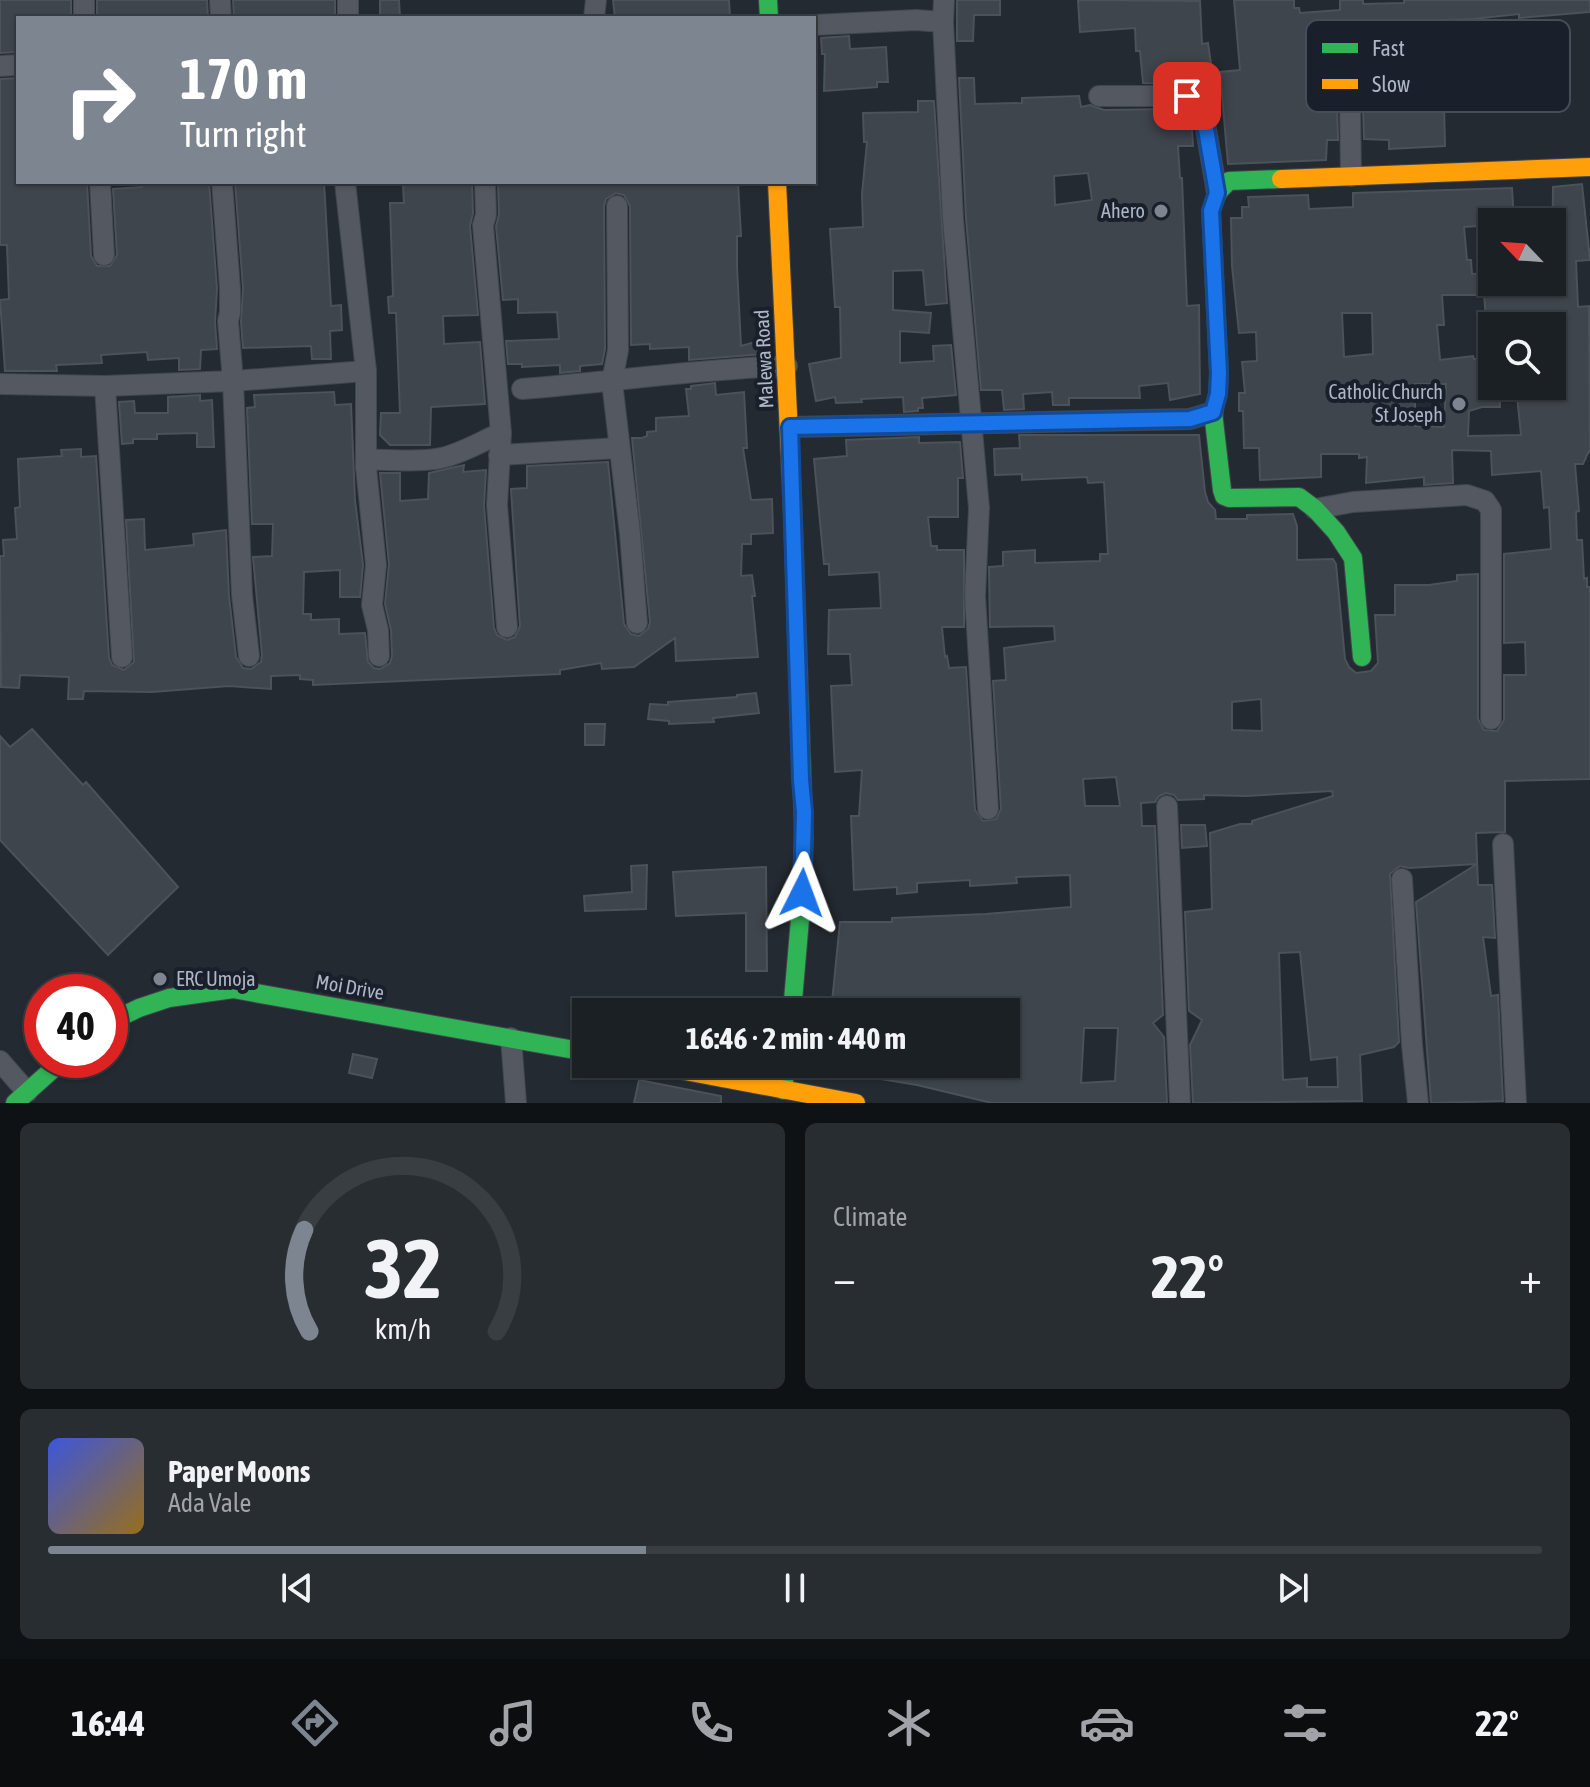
<!DOCTYPE html>
<meta charset="utf-8">
<style>
body{margin:0;font-family:"Asap Condensed",sans-serif;background:#282d32;color:#f1f3f6;height:100vh;display:flex;flex-direction:column;font-size:30px;white-space:nowrap}
*{box-sizing:border-box;margin:0}
p{font-size:26px;color:#a0a3a7}
.icon{flex:none;width:44px;height:44px;fill:none;stroke:currentColor;stroke-width:2;stroke-linecap:round;stroke-linejoin:round}
.map{position:relative;height:1103px;overflow:hidden}
.details{display:flex;flex-direction:column;gap:20px;padding:20px;background:#0f1214;flex:1}
.details>*{flex:none}
.banner{position:absolute;left:16px;top:16px;width:800px;height:168px;border-radius:0px;box-shadow:0 2px 6px #0004,0 0 0 2px #393e42;background:#7d8591;color:#fff;overflow:hidden}
.needle{width:52px;rotate:295deg}
.controls{position:absolute;left:1478px;top:208px;display:grid;gap:16px}
.controls a{display:grid;place-items:center;width:88px;height:88px;border-radius:0px;background:#1b2025;box-shadow:0 2px 6px #0004,0 0 0 2px #393e42;font-size:40px}
.speed{position:absolute;left:24px;top:974px;display:flex;gap:16px;font-size:40px;font-weight:700;text-align:center}
.speed>*{display:grid;place-content:center;width:104px;height:104px;border-radius:50%;background:#1b2025;box-shadow:0 2px 6px #0004,0 0 0 2px #393e42;line-height:1}
.speed .limit{border:12px solid #d22;background:#fff;color:#111}
.pin{position:absolute;display:grid;place-items:center;width:68px;height:68px;color:#fff;margin:-34px;border-radius:16px;box-shadow:0 4px 12px #0006}
.me{position:absolute;width:88px;margin:-44px;rotate:3deg;stroke-linejoin:round;filter:drop-shadow(0 0 6px #0008)}
.turn{display:flex;align-items:center;gap:28px;height:168px;padding:0 32px;font-size:36px}
.turn .icon{width:104px;height:104px;stroke-width:2.5}
.turn b{display:block;font-size:56px;line-height:68px}
.big{font-size:60px;font-weight:700;line-height:1.1}
.details .widget{flex:1;display:flex;flex-direction:column;justify-content:center;gap:12px;min-width:0;padding:0 28px;border-radius:12px;background:#282d32}
.details .dial{align-items:center;gap:0}
.dial svg{height:208px;overflow:visible;fill:none;stroke:#393e42;stroke-width:7;stroke-linecap:round;text-anchor:middle}
.dial text{fill:#f1f3f6;stroke:none}
.song{display:flex;align-items:center;gap:24px}
.cover{width:96px;height:96px;border-radius:12px;background:linear-gradient(135deg,hsl(230 70% 55%),hsl(40 70% 35%))}
.played{height:8px;border-radius:4px;background:linear-gradient(90deg,#7d8591 40%,#393e42 40%)}
.keys{display:flex;justify-content:space-around;direction:ltr}
.heat{display:flex;justify-content:space-between;align-items:center;font-size:44px;direction:ltr}
.details .tiles{flex:1;display:grid;gap:20px;grid-template-columns:1fr 1fr}
.widget:last-child{grid-column:span 2}
.trip{position:absolute;left:572px;top:998px;width:448px;height:80px;border-radius:0px;background:#1b2025;box-shadow:0 2px 6px #0004,0 0 0 2px #393e42;font-weight:700;line-height:80px;text-align:center}
.tabs{display:flex;height:128px;justify-content:space-around;align-items:center;background:#0b0d0f;color:#a0a3a7}
.tabs .icon{width:56px;height:56px}
.tabs .active{color:#7d8591}
.tabs b{font-size:36px;color:#f1f3f6}
.map>svg:first-child{display:block}
</style>
<div class="map">
<svg width="1590" height="1103" viewBox="0 0 1590 1103">
<rect width="100%" height="100%" fill="#242a31"/>
<g fill="#3f454c" stroke="#4c515a" stroke-width="2" fill-rule="evenodd">
<path d="M0,0H71V18H18L15,52L0,53Z"/>
<path d="M97,0H207L208,18H97Z"/>
<path d="M233,0H335V18H234Z"/>
<path d="M380,0H399L400,18H380Z"/>
<path d="M613,0H729L730,18H615Z"/>
<path d="M957,0H1000V15H974L973,41H957Z"/>
<path d="M1078,0L1200,1L1202,44L1208,43L1211,64L1193,84L1143,83L1140,51H1136L1135,28L1080,32Z"/>
<path d="M1234,0H1294V8H1299L1300,13L1340,10V0H1363V4L1404,3V0H1590V12L1519,18V14L1473,19L1411,21V25L1401,26L1331,29V34L1325,35L1329,105L1337,104L1338,140H1327L1326,160L1228,164L1220,72L1240,70Z"/>
<path d="M849,36L850,49L886,47L888,82H877V87L824,91L825,54H822L821,38Z"/>
<path d="M18,78V182H87L91,256L97,266H110L117,255L113,189L142,187L141,182H161L162,185L209,182L217,289L215,322L217,349L201,350L200,369L179,370V358L148,360L147,352L101,355L102,363L56,365L57,371H5L0,300L9,299L7,245H0V79Z"/>
<path d="M959,78H974L975,104L1022,103V98L1079,96L1081,107L1090,105L1104,110L1169,109L1170,129H1192L1193,146H1178L1180,178H1182L1187,306L1199,305L1200,394L1170,400L1168,383L1139,386L1140,398H1069V405H1053L1052,392L1023,394L1024,409L1004,410L1002,390H981L966,218ZM1088,173L1092,200L1055,205L1054,176Z"/>
<path d="M1421,95L1422,105L1444,104L1445,146L1389,149V140L1364,139L1363,108H1387V100Z"/>
<path d="M918,101H934L947,303L926,305L923,270L893,271V310L931,313L929,333L900,331V363L934,361L933,346L951,345L956,395L922,398L923,408H918V411L904,412L903,397L861,399L862,402L836,403L835,397L816,401L809,364L841,358L840,307H835L830,229L863,227L862,194L867,142H864L863,113L918,112Z"/>
<path d="M235,182H324L331,306L341,305L342,330L330,331L331,359H312L311,346L243,348L241,322L243,288Z"/>
<path d="M423,182H472L473,213L470,226L478,315L443,316L444,344L480,342L485,404L431,407L430,445H390L380,435L381,413H400L396,313H389L388,297L393,296L390,203H404L403,186Z"/>
<path d="M498,182H738L741,236H737V267L741,346L762,340L765,354L689,360V347L650,349V344L631,345L630,206L624,195L616,193L606,199L604,206L605,349L602,364L580,366V371L560,373V365L522,367V364H508L506,341L559,339L557,312L518,313V299L503,300L496,226L499,215Z"/>
<path d="M1582,184L1590,260L1576,261L1578,307L1589,306L1590,449L1583,464H1575L1579,511L1576,512L1577,540H1582L1584,579L1587,578V587H1590V779L1505,781V832L1476,833L1478,885H1492L1495,938L1483,937L1491,996L1498,995L1503,1101L1431,1103L1416,902L1477,864L1409,868L1400,866L1390,874L1399,1042L1394,1047L1360,1055L1362,1101L1193,1103L1190,1045L1202,1020L1189,1011L1185,912L1212,909L1210,833L1240,824H1252V821L1333,796L1332,791L1246,796L1204,795V799L1178,800L1174,795L1166,793L1159,796L1155,802L1141,803L1142,826H1155L1163,1015L1153,1023L1164,1037L1167,1103H992L917,1085L838,1072V1064H1006V1012H831L840,922H892V918L986,914L1071,907L1070,875L1016,877L1017,883L970,886V880L917,883V892L897,894V887L854,890L851,816H859L862,770L835,772L831,686L852,685L850,654H828L829,610L881,608L879,572L829,575V564H824L814,459L847,456L846,440L919,437V443L960,442L963,478H958V517H928L931,546H937V550H964V627H942L945,657L947,656L949,668L966,667L975,810L983,821L996,819L1001,809L993,681L1006,680L1004,648L1055,641L1054,626L990,627L989,567L1003,566V552L1035,550V563L1100,561V554H1108L1104,482L1088,483L1087,477L1022,480V474L995,475L994,449L1020,448L1019,435H1199L1205,492L1208,502L1215,510L1216,519H1247V515L1293,514L1297,526V560L1333,559L1336,564L1345,659L1349,667L1356,673L1371,671L1378,663L1375,615H1395V585H1429L1457,581V575L1478,574V719L1484,730L1497,731L1504,720V675H1526L1525,642L1504,643V554L1551,549L1549,507L1544,508L1541,471L1492,475L1491,451L1452,450L1453,483L1424,485V477L1366,483L1367,457L1359,458V454H1321V477L1260,480L1259,448H1244L1243,411H1239V393H1245L1242,362L1257,361L1256,332L1239,333L1232,266L1231,218H1242V207H1249L1248,197L1308,195L1309,209L1353,207V193L1512,188L1514,222H1492V225L1464,227L1467,260H1471L1472,274L1492,273V282H1552L1553,187ZM1442,295H1484L1486,318L1513,315L1514,326H1554V345L1559,344L1560,381L1554,382L1555,396H1517L1521,435L1468,436L1469,411L1482,407H1500L1499,386H1492V358L1474,359L1473,356L1440,360L1437,325H1444ZM1342,313H1372L1373,354L1344,357ZM1415,384H1446L1444,427L1415,426ZM1261,699L1262,731L1232,730V702ZM1116,777L1120,806H1085L1083,779ZM1300,952L1311,1060L1337,1057L1338,1087H1307V1078L1283,1080L1279,953ZM1084,1028H1118L1115,1081L1081,1083Z"/>
<path d="M715,383L716,395L744,392L747,448H743L751,500L772,499L773,533L751,534V544H742L741,576L752,575L755,596H752L758,657L676,661L675,638L634,667L602,669L601,663L560,670V674L313,685V680L300,679V675L271,676V689L229,686L152,692L84,691L83,699H68L69,677L20,675L19,688L1,687L0,556H4L3,540L17,539L15,508L20,507L18,459L62,456L61,450L81,449V457L96,456L109,658L112,665L124,670L134,662L126,520L144,519L145,550L194,545L193,534L226,530L229,596L236,657L243,668L251,669L261,662L262,655L253,557L272,556L273,524H252L247,408L255,407L254,395L334,392L335,405L351,404L355,500L363,565L360,597H340V570L304,572L303,614H311V620L339,619V634L365,633L368,662L374,668L380,669L390,663L392,656L391,630L385,604L389,564L380,473H400V501L428,499L429,473L464,465L463,472L486,470L484,506L494,628L497,635L507,640L515,637L520,626L511,489L527,488V466L608,462L624,624L631,634L639,636L648,629L650,622L632,438H642L647,436V432L656,431V418L689,416L686,389H691V386Z"/>
<path d="M200,395V401L212,400L214,447H197V433L157,434V439H133V443L122,444L119,402L134,401L135,413H168V397Z"/>
<path d="M756,693L759,713L713,718L714,722L669,724V721L648,719L650,704L668,705V702L737,697V695Z"/>
<path d="M585,724H605L604,745H585Z"/>
<path d="M32,729L83,785L86,782L178,887L108,955L0,840V736L10,747Z"/>
<path d="M1181,825H1205L1207,846L1182,848Z"/>
<path d="M647,865L646,909L585,911L584,896L632,892L631,866Z"/>
<path d="M766,867L767,971H746V913L676,916L673,872Z"/>
<path d="M353,1054L377,1059L372,1078L349,1073Z"/>
<path d="M639,1080L721,1096V1103H634Z"/>
</g>
<g fill="none" stroke-linecap="round" stroke-linejoin="round">
<g stroke="#41464e" stroke-width="22">
<g id="street">
<path d="M220,0L221,18"/>
<path d="M348,0V18"/>
<path d="M84,18V0"/>
<path d="M594,18L596,0"/>
<path d="M943,22L953,219L979,508L975,596L988,809"/>
<path d="M814,25L916,20L943,22L944,0"/>
<path d="M0,66L18,65"/>
<path d="M1099,96H1187L1198,99L1202,106L1217,193"/>
<path d="M1351,176L1350,103L1354,97L1363,92L1463,72"/>
<path d="M100,182L104,255"/>
<path d="M222,182L230,289V312L228,321L233,381L242,595L249,656"/>
<path d="M485,182L486,215L483,225L501,433L497,505L507,627"/>
<path d="M617,206L618,350L612,382L630,534L637,623"/>
<path d="M366,371V467L376,565L372,605L378,630L379,656"/>
<path d="M0,384L105,386L233,381L366,371L345,182"/>
<path d="M105,386L122,657"/>
<path d="M522,389C610,382 698,369 787,366"/>
<path d="M790,427L1190,419L1213,412"/>
<path d="M499,455L619,448"/>
<path d="M366,467L370,460C394,459 417,463 441,458C461,454 482,441 501,433"/>
<path d="M1315,509L1353,502L1467,495L1485,501L1491,510V719"/>
<path d="M1167,806L1180,1103"/>
<path d="M1503,844L1516,1103"/>
<path d="M1402,879L1412,1045L1418,1103"/>
<path d="M511,1038L516,1103"/>
<path d="M0,1061L27,1092"/>
</g>
</g>
<g stroke="#41464e" stroke-width="20">
<g id="fast">
<path d="M768,0L769,18"/>
<path d="M1281,179L1229,181L1217,193L1211,211L1219,373L1218,394L1213,412L1222,490L1224,496L1229,498L1299,497L1315,509L1336,532L1353,558L1362,657"/>
<path d="M792,1012L802,896L804,838L793,519"/>
<path d="M110,1022L139,1008L169,998L233,989L586,1052"/>
<path d="M783,1090L786,1064"/>
<path d="M15,1103L63,1060"/>
</g>
</g>
<g stroke="#41464e" stroke-width="20">
<g id="slow">
<path d="M1281,179L1590,167"/>
<path d="M777,182L793,519"/>
<path d="M648,1064L856,1103"/>
</g>
</g>
<use href="#street" stroke="#545860" stroke-width="20"/>
<use href="#fast" stroke="#30b455" stroke-width="18"/>
<use href="#slow" stroke="#ff9f0a" stroke-width="18"/>
</g>
<g fill="none" stroke-linecap="round" stroke-linejoin="round">
<g stroke="#114b97" stroke-width="20">
<path id="route" d="M802,893L804,812L801,780L790,427L1190,419L1213,412L1218,394L1219,373L1211,211L1217,193L1202,106L1198,99L1187,96"/>
</g>
<use href="#route" stroke="#1a73e8" stroke-width="14"/>
</g>
<g fill="#7d8591" stroke="#19202b" stroke-width="3">
<circle cx="1161" cy="211" r="8"/>
<circle cx="1459" cy="404" r="8"/>
<circle cx="160" cy="979" r="8"/>
</g>
<g text-anchor="middle" stroke-width="8" stroke-linejoin="round" paint-order="stroke">
<g font-size="20" fill="#adb6c4" stroke="#19202b" text-anchor="end">
<text x="1145" y="218">Ahero</text>
<text x="1443" y="399">Catholic Church<tspan x="1443" dy="23">St Joseph</tspan></text>
<text x="176" y="986" text-anchor="start">ERC Umoja</text>
</g>
<g font-size="20" fill="#adb6c4" stroke="#19202b">
<text transform="translate(764 359) rotate(-93)" y="7">Malewa Road</text>
<text transform="translate(350 987) rotate(10)" y="7">Moi Drive</text>
</g>
</g>
<rect x="1306" y="20" width="264" height="92" rx="12" fill="#19202b" stroke="#454d59" stroke-width="2"/>
<rect x="1322" y="43" width="36" height="10" fill="#30b455"/>
<rect x="1322" y="79" width="36" height="10" fill="#ff9f0a"/>
<g font-size="22" fill="#adb6c4">
<text x="1372" y="56">Fast</text>
<text x="1372" y="92">Slow</text>
</g>
</svg>
<div class="controls">
<a><svg class="needle" viewBox="-14 -14 28 28"><path d="M0-13l5 13h-10z" fill="#e53935"/><path d="M0 13l5-13h-10z" fill="#a0a3a7"/></svg></a>
<a><svg class="icon" aria-label="search" viewBox="0 0 24 24"><circle cx="10" cy="10" r="6"/><path d="M15 15l6 6"/></svg></a>
</div>
<div class="speed"><div class="limit">40</div></div>
<div class="pin" style="left:1187px;top:96px;background:#d93025"><svg class="icon" aria-label="arrive" viewBox="0 0 24 24"><path d="M6 21V4h12l-3 4 3 4H6"/></svg></div>
<svg class="me" style="left:802px;top:893px" viewBox="-20 -20 40 40"><path d="M0-17L14 15 0 8-14 15z" fill="#1a73e8" stroke="#fff" stroke-width="4"/></svg>
<div class="trip">16:46 · 2 min · 440 m</div>
<div class="banner">
<div class="turn"><svg class="icon" aria-label="right" viewBox="0 0 24 24"><path d="M7 20v-9h11M14 6l5 5-5 5"/></svg><div><b>170 m</b>Turn right</div></div>
</div>
</div>
<section class="details">
<div class="tiles">
<div class="widget dial"><svg viewBox="0 0 100 80">
<path d="M14 69A42 42 0 1 1 86 69"/>
<path d="M14 69A42 42 0 0 1 12 30" stroke="#7d8591"/>
<text x="50" y="56" font-size="32" font-weight="700">32</text>
<text x="50" y="72" font-size="11">km/h</text>
</svg></div>
<div class="widget"><p>Climate</p>
<div class="heat"><a>−</a><b class="big">22°</b><a>+</a></div>
</div>
<div class="widget">
<div class="song"><i class="cover"></i><div><b>Paper Moons</b><p>Ada Vale</p></div></div>
<div class="played"></div>
<div class="keys"><svg class="icon" aria-label="previous" viewBox="0 0 24 24"><path d="M18 5L8 12l10 7zM5 5v14"/></svg><svg class="icon" aria-label="pause" viewBox="0 0 24 24"><path d="M8 5v14M16 5v14"/></svg><svg class="icon" aria-label="next" viewBox="0 0 24 24"><path d="M6 5l10 7-10 7zM19 5v14"/></svg></div>
</div>
</div>
</section>
<nav class="tabs">
<b>16:44</b>
<svg class="icon active" aria-label="directions" viewBox="0 0 24 24"><path d="M12 3l9 9-9 9-9-9zM9 14v-3h6M13 9l2 2-2 2"/></svg>
<svg class="icon" aria-label="music" viewBox="0 0 24 24"><path d="M9 18V5l10-2v13"/><circle cx="6" cy="18" r="3"/><circle cx="16" cy="16" r="3"/></svg>
<svg class="icon" aria-label="phone" viewBox="0 0 24 24"><path d="M5 4h4l2 5-3 2q2 4 5 5l2-3 5 2v4C11 20 4 13 5 4z"/></svg>
<svg class="icon" aria-label="climate" viewBox="0 0 24 24"><path d="M12 3v18M4 7l16 10M4 17L20 7"/></svg>
<svg class="icon" aria-label="car" viewBox="0 0 24 24"><path d="M5 17H2v-5l4-1 3-4h7l3 4 3 1v5h-3M9 17h6M6 11h13"/><circle cx="7" cy="17" r="2"/><circle cx="17" cy="17" r="2"/></svg>
<svg class="icon" aria-label="filters" viewBox="0 0 24 24"><path d="M4 7h16M4 17h16"/><circle cx="9" cy="7" r="2"/><circle cx="15" cy="17" r="2"/></svg>
<b>22°</b>
</nav>
